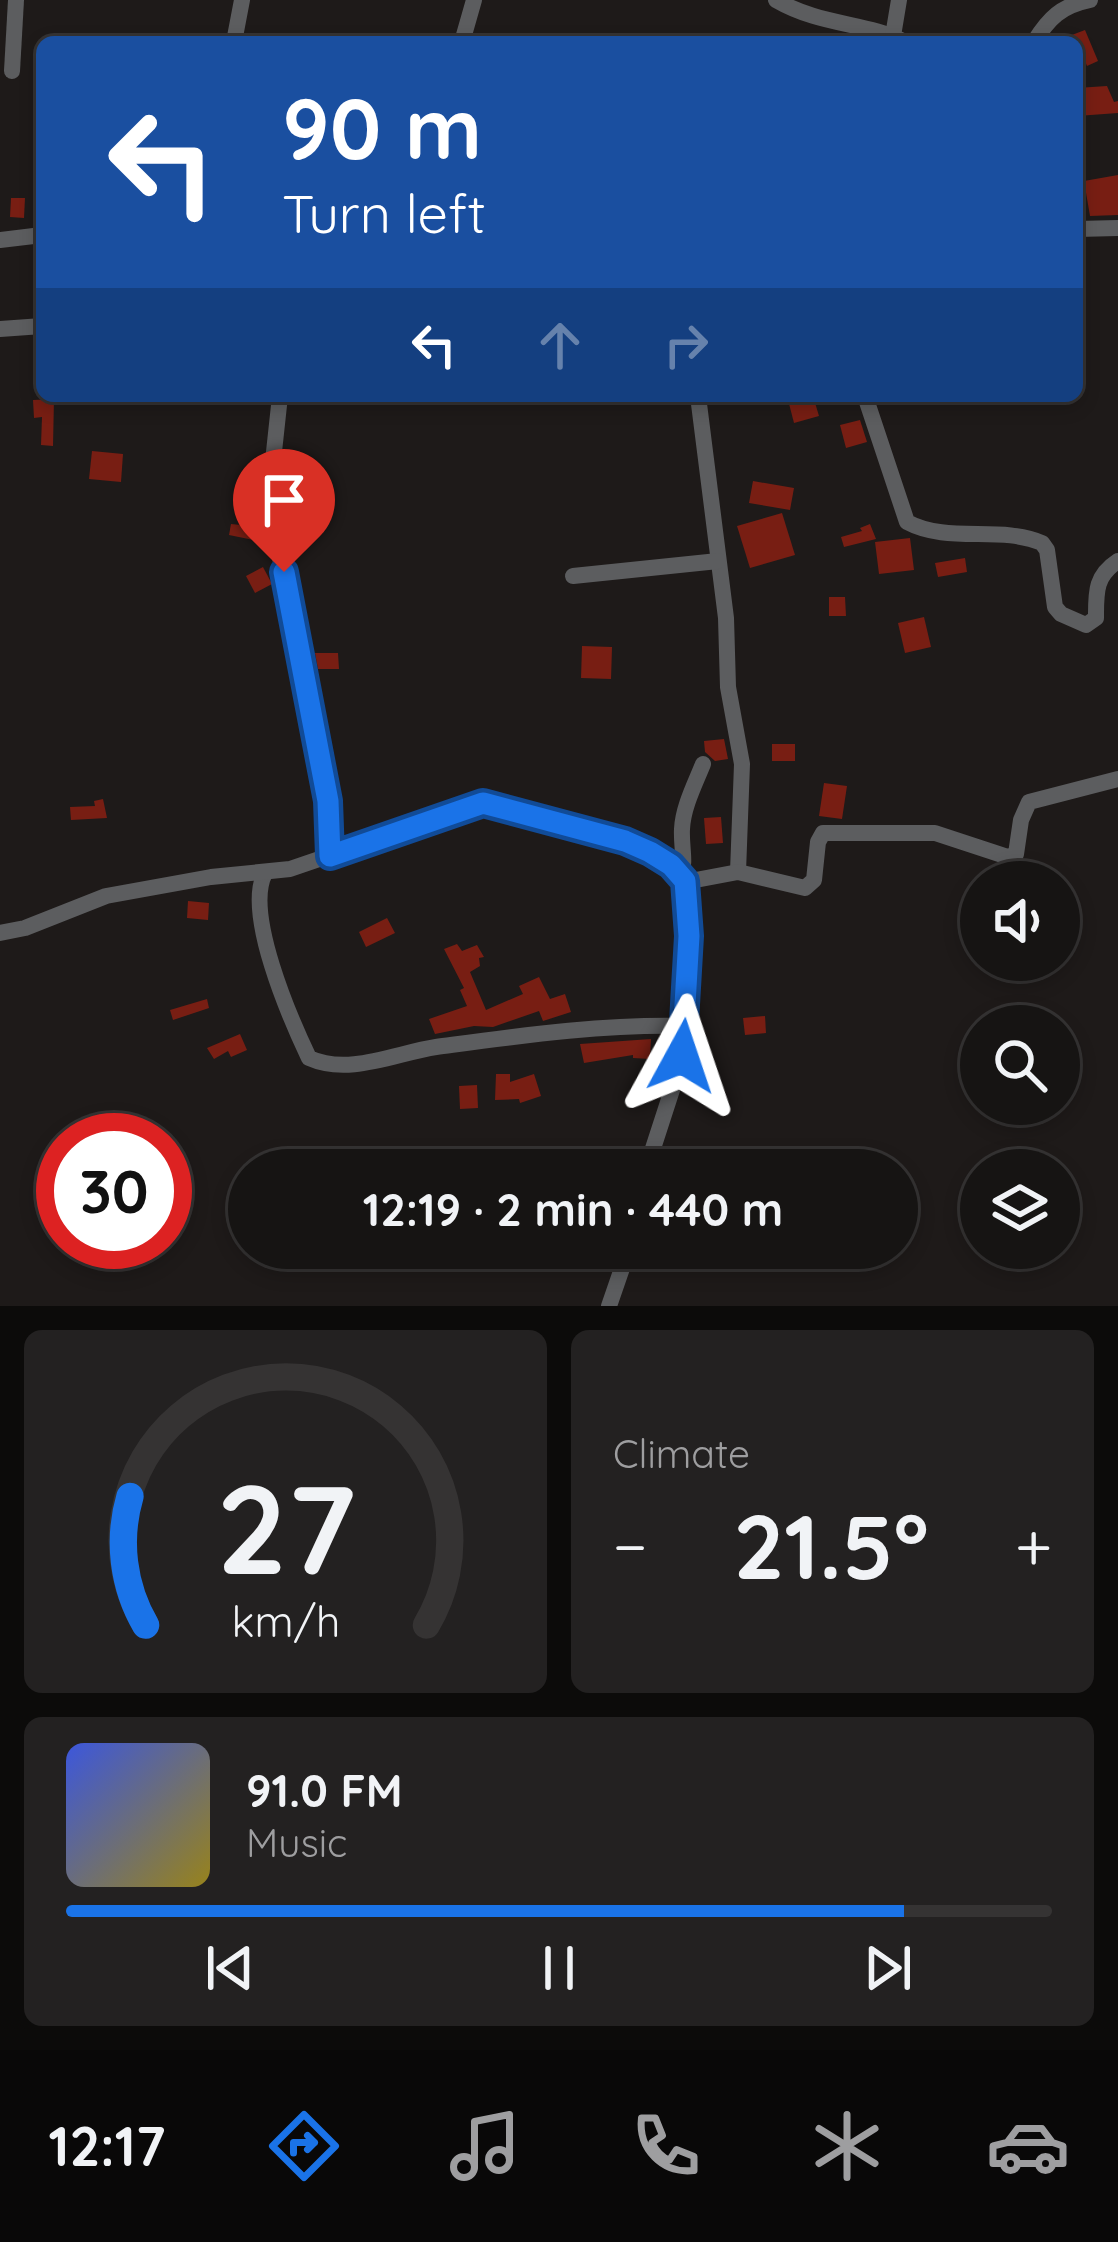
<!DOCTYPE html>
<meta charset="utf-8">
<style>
body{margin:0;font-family:Quicksand,sans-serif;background:#232121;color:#f1f3f6;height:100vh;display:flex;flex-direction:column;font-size:45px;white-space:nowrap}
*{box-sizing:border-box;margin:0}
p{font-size:39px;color:#9e9ea0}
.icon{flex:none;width:66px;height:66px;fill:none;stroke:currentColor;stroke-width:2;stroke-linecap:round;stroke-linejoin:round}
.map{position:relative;height:1306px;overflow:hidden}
.drawer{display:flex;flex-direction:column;gap:24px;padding:24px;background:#0c0b0a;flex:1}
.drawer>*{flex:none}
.hud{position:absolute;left:36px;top:36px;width:1047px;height:366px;border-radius:18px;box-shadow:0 6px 18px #0003,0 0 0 3px #353333;background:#1a4fa0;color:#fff;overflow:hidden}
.controls{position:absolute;left:960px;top:861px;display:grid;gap:24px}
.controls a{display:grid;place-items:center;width:120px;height:120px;border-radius:50%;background:#161413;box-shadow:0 6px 18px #0003,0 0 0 3px #353333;font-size:60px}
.speed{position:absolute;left:36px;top:1113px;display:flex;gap:24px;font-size:60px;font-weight:700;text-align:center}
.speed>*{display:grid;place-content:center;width:156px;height:156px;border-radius:50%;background:#161413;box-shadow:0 6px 18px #0003,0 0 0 3px #353333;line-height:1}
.speed .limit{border:18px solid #d22;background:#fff;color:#111}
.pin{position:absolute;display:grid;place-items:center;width:102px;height:102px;color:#fff;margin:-123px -51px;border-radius:50% 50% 50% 0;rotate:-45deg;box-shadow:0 0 12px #0007}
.pin .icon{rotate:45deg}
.me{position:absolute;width:132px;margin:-66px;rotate:5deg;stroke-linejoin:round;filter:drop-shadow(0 0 9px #0008)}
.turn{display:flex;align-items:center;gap:42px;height:252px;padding:0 48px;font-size:54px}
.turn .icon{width:156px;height:156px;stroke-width:2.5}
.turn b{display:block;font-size:84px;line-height:102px}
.lanes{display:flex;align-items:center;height:114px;padding:0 48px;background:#0003;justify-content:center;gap:60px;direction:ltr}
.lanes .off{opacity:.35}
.big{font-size:90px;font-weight:700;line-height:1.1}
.drawer .tile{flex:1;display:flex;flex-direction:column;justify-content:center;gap:18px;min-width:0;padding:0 42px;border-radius:18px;background:#232121}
.drawer .dial{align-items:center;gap:0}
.dial svg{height:312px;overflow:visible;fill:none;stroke:#353333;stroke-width:7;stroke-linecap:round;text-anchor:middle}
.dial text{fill:#f1f3f6;stroke:none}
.song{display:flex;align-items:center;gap:36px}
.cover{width:144px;height:144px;border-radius:18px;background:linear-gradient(135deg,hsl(230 70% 55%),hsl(50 70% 35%))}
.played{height:12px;border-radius:6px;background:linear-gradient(90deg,#1a73e8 85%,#353333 85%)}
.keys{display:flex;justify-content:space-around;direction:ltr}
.heat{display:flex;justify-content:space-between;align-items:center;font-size:66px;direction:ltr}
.drawer .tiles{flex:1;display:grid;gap:24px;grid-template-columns:1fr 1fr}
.tile:last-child{grid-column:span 2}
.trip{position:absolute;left:228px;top:1149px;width:690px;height:120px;border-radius:60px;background:#161413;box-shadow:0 6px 18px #0003,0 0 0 3px #353333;font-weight:700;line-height:120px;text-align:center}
.tabs{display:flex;height:192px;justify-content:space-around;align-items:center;background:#090808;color:#9e9ea0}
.tabs .icon{width:84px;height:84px}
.tabs .active{color:#1a73e8}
.tabs b{font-size:54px;color:#f1f3f6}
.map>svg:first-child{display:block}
</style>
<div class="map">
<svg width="1118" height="1306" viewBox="0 0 1118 1306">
<rect width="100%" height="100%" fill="#1e1a19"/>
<g fill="#781e13">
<path d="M1085,30L1098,61L1087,66L1077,42L1056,41Z"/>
<path d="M1107,86L1114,102L1118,101V113L1077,116V88Z"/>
<path d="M1118,175V215L1090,216L1084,181Z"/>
<path d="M11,198H25L24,218L10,217Z"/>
<path d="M787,396H813L819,416L794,423Z"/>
<path d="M54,399L53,446L41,445L42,417L34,418L33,400Z"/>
<path d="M860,420L867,442L846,448L840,425Z"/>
<path d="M92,451L123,454L121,482L89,479Z"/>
<path d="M753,481L794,488L790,510L749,503Z"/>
<path d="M782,513L795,555L750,568L737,526Z"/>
<path d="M231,524L261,527L263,542L229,535Z"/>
<path d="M870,524L876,539L844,547L841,537L862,531L860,528Z"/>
<path d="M910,538L914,570L879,574L875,542Z"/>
<path d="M965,558L967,572L938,577L935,563Z"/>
<path d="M263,567L272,584L255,593L246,576Z"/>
<path d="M829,597H845L846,616H829Z"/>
<path d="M924,617L931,647L905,653L898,623Z"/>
<path d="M582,646L612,647L611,679L581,678Z"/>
<path d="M315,653H338L339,669H318Z"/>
<path d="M724,739L728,759L715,761L705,752L704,741Z"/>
<rect x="772" y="744" width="23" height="17"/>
<path d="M824,783L847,786L842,819L819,816Z"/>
<path d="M103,799L107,818L71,820L70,807L95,806L94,801Z"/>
<path d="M721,817L723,843L706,844L704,818Z"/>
<path d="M188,901L209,903L208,920L187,918Z"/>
<path d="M387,918L395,933L366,947L359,932Z"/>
<path d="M457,944L462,951L477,945L484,957L479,958L480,966L470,972L486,1010L523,994L519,986L539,977L550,999L565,994L571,1012L543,1021L539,1011L493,1027L474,1026L435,1034L429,1019L467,1006L460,990L464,988L444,949Z"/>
<path d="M207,999L209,1008L173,1020L170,1010Z"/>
<path d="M765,1016L766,1033L745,1035L743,1018Z"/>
<path d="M240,1034L247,1050L231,1057L228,1051L214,1059L207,1048Z"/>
<path d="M651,1039L650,1059L633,1058V1055L584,1063L580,1044Z"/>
<path d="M496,1074H510V1082L534,1074L541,1096L520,1103L519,1099L495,1100Z"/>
<path d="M477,1085L478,1108L460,1109L459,1086Z"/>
<path d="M554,1147H578V1170H509L510,1151L554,1154Z"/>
</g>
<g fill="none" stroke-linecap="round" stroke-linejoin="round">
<g stroke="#5c5d5f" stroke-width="16">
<path d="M776,0C821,26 866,22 905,42"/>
<path d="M234,42L242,0"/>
<path d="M462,42L474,0"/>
<path d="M892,42L899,0"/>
<path d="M1034,42C1049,18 1061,6 1090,0"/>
<path d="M12,71L16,0"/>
<path d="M1077,229L1118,228"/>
<path d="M0,240L42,235"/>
<path d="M0,329L42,326"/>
<path d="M280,396L270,489L275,537L300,642L328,801L330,856"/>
<path d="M698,396L726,618L728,687L742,764L738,872"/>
<path d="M865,396L907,522C948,544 1000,525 1042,543L1047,550L1055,607L1061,614L1086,625L1096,618C1096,592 1095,576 1118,561"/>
<path d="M573,576L718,561"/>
<path d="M265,873C244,913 290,1018 309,1058C349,1076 396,1053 436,1047C519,1036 602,1024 685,1026"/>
<path d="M681,877C686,860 681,846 682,829C683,807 695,784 703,764"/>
<path d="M0,933L25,928L106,896L211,877L290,869L483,803L625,841L671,865L685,882L738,872L805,888L814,880L818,842L823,833H935L1008,857L1016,854L1021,820L1029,802L1118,779"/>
<path d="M646,1170L683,1056L689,936L685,882"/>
<path d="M609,1306L629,1248"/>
</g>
</g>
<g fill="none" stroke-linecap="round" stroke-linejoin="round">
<g stroke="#114b97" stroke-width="30">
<path id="route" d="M284,572L328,801L330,856L483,803L625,841L650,852L671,865L685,881L689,936L682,1056"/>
</g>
<use href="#route" stroke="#1a73e8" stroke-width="21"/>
</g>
</svg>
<div class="controls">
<a><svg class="icon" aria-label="sound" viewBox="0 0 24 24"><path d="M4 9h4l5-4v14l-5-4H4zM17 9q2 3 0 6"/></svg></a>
<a><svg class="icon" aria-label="search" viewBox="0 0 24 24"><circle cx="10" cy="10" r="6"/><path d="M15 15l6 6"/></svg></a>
<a><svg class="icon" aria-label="layers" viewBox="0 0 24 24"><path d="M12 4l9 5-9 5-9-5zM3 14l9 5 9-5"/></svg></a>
</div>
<div class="speed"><div class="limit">30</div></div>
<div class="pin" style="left:284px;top:572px;background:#d93025"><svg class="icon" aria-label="arrive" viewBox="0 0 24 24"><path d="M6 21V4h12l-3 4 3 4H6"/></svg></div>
<svg class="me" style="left:682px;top:1056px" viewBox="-20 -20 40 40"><path d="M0-17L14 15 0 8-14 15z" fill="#1a73e8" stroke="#fff" stroke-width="4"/></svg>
<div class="trip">12:19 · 2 min · 440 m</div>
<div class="hud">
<div class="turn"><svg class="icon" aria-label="left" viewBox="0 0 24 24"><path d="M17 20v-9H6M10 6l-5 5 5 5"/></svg><div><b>90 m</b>Turn left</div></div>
<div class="lanes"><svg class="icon" aria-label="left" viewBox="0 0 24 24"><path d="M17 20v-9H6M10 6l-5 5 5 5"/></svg><svg class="icon off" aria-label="ahead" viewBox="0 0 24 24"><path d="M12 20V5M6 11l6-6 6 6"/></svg><svg class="icon off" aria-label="right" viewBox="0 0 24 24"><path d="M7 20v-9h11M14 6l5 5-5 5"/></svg></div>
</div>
</div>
<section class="drawer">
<div class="tiles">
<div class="tile dial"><svg viewBox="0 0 100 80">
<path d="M14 69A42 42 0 1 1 86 69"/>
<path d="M14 69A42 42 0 0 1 10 36" stroke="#1a73e8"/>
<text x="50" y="56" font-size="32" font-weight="700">27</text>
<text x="50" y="72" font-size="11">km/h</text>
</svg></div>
<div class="tile"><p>Climate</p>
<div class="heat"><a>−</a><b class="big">21.5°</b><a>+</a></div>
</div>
<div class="tile">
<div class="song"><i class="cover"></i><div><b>91.0 FM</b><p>Music</p></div></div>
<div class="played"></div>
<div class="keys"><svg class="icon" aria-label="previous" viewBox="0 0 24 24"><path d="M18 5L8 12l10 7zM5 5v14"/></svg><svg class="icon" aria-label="pause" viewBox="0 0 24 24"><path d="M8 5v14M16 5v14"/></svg><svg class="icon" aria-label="next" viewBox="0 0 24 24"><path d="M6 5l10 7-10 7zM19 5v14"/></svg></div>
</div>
</div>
</section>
<nav class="tabs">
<b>12:17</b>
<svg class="icon active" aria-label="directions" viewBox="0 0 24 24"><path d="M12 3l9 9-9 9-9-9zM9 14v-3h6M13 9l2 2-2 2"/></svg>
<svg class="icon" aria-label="music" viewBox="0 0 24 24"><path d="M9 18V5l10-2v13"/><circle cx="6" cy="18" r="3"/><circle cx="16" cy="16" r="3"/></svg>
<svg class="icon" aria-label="phone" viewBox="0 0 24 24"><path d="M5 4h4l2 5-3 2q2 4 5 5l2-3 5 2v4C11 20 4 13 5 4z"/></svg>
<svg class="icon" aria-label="climate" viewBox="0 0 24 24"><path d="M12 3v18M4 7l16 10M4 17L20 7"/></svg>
<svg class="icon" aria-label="car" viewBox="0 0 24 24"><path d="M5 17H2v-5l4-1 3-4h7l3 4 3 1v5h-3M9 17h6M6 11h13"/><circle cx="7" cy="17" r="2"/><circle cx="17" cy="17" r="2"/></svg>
</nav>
